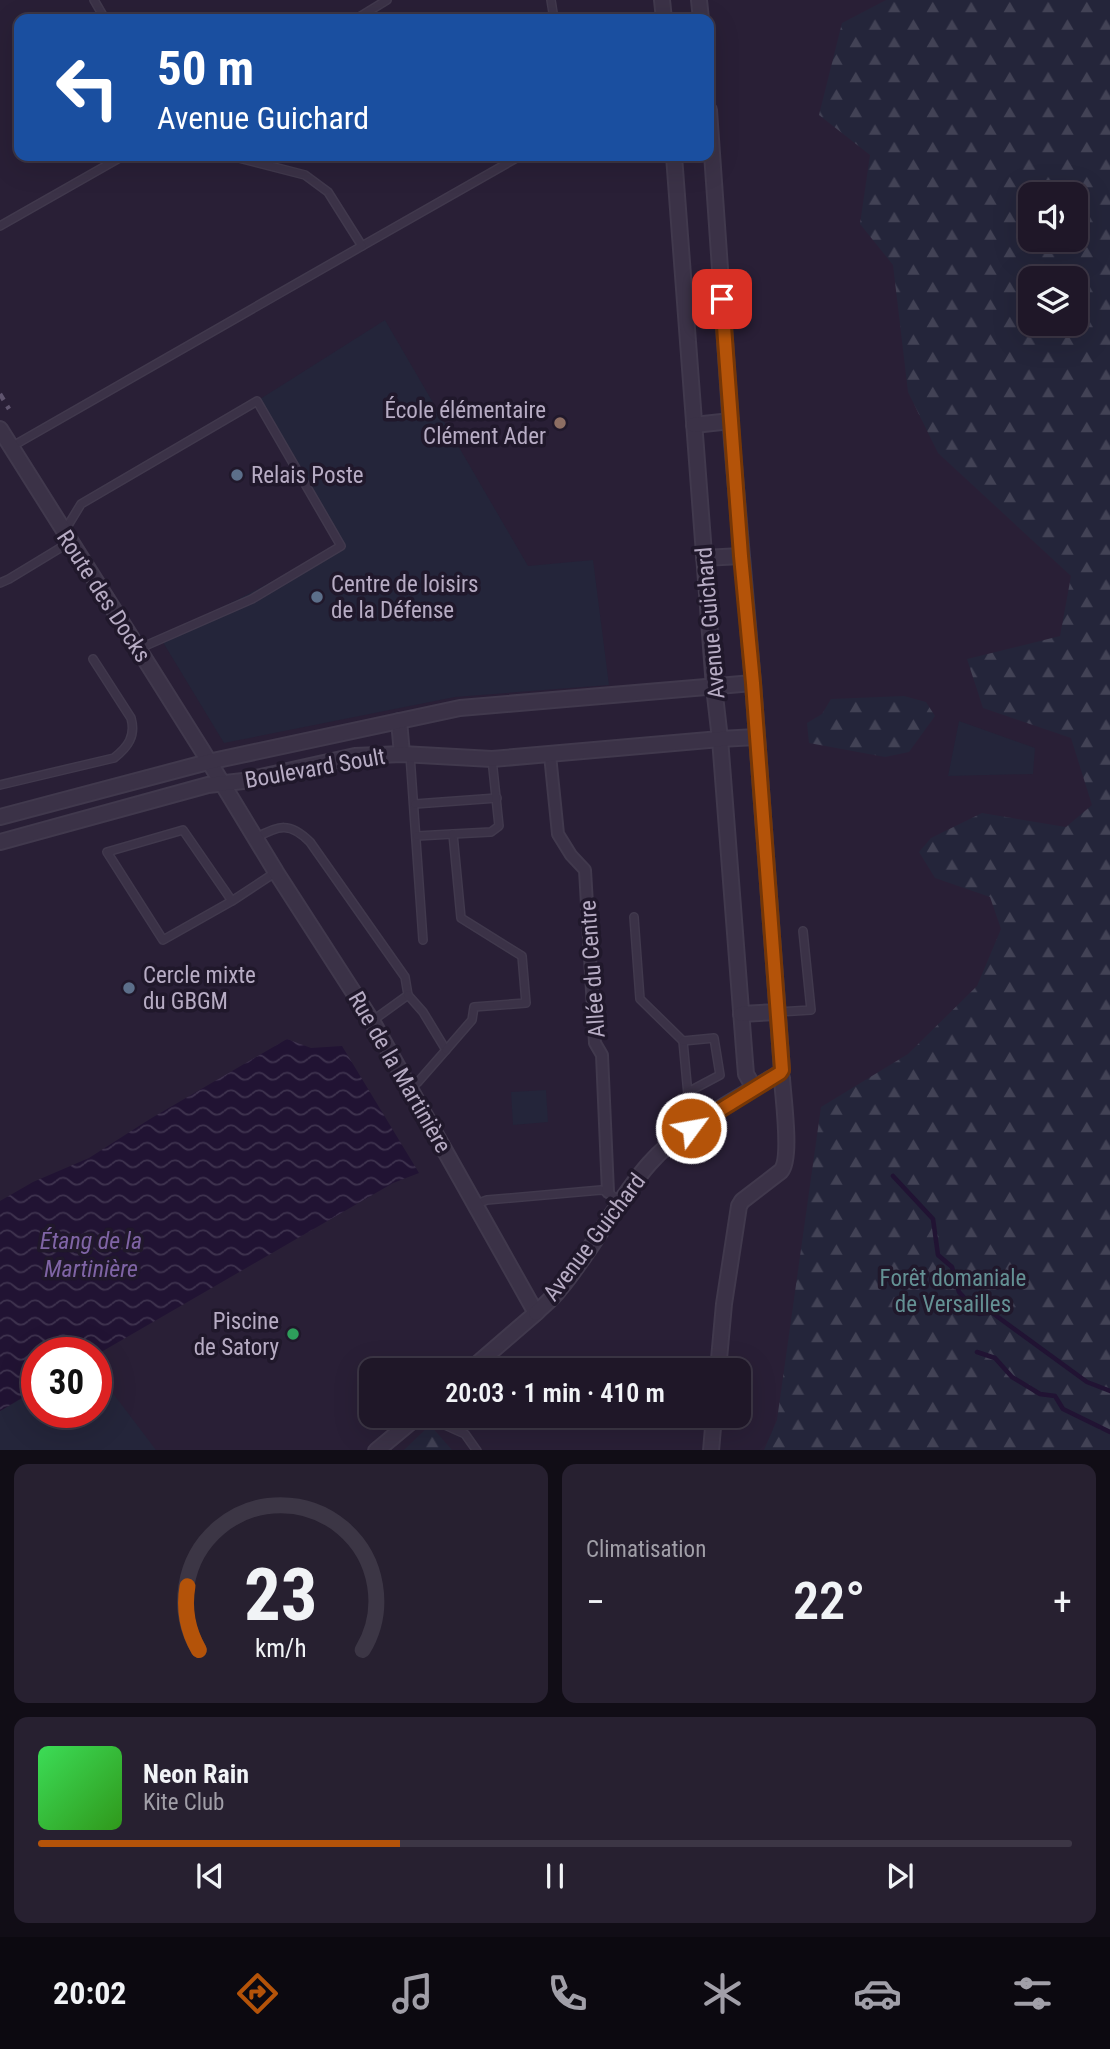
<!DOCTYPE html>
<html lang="fr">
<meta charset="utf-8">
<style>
body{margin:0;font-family:"Roboto Condensed",sans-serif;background:#272030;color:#f1f3f6;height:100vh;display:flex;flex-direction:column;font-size:26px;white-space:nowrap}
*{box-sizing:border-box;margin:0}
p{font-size:23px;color:#a19fa8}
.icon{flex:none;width:38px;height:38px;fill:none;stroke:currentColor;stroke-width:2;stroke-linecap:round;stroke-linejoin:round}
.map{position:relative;height:1450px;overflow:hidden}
.side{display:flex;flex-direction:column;gap:14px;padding:14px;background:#110d16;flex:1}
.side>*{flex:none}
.banner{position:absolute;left:14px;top:14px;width:700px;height:147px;border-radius:14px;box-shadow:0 7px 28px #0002,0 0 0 2px #3c3645;background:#1a4fa0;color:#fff;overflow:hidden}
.fabs{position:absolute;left:1018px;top:182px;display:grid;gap:14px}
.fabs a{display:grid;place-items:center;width:70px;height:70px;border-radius:14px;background:#1f1728;box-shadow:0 7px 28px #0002,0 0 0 2px #3c3645;font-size:35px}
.speed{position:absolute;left:21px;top:1337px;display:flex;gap:14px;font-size:35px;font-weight:700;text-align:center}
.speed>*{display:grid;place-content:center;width:91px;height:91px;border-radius:50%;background:#1f1728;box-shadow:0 7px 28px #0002,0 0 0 2px #3c3645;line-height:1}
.speed .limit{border:10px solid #d22;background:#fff;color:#111}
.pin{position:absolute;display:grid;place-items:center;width:60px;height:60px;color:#fff;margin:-30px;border-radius:14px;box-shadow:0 4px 10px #0006}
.me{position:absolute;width:77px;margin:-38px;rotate:58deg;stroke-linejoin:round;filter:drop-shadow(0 0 5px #0008)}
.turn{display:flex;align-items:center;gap:24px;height:147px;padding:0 28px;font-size:32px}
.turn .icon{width:91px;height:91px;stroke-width:2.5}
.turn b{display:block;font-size:49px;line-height:60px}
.big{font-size:52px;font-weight:600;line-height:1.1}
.side .card{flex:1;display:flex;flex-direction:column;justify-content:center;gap:10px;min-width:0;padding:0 24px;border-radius:14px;background:#272030}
.side .dial{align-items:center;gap:0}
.dial svg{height:182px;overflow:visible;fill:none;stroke:#3c3645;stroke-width:7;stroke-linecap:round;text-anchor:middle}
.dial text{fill:#f1f3f6;stroke:none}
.song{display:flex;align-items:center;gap:21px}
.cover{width:84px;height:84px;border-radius:10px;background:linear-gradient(135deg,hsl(130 70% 55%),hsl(110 70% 35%))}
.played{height:7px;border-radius:4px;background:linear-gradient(90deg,#b45309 35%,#3c3645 35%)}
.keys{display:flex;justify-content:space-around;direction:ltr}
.heat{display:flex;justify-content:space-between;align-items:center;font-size:38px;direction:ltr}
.side .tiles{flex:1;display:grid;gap:14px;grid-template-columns:1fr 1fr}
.card:last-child{grid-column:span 2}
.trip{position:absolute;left:359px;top:1358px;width:392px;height:70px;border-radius:14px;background:#1f1728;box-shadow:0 7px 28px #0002,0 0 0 2px #3c3645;font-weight:600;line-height:70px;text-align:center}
.dock{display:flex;height:112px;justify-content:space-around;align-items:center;background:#0c0910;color:#a19fa8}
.dock .icon{width:49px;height:49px}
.dock .on{color:#b45309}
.dock b{font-size:32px;color:#f1f3f6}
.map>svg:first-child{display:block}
</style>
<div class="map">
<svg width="1110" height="1451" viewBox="0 0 1110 1451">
<defs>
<pattern id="forest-firs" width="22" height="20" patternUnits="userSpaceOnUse" patternTransform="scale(1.75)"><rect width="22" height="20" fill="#24253a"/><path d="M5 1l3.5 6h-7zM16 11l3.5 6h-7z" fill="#424255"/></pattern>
<pattern id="water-waves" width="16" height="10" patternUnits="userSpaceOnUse" patternTransform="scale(1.75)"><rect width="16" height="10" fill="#211333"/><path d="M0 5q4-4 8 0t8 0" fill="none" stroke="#3f334f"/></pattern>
</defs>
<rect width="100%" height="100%" fill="#291f36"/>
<g fill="#24253a">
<path d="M385,320L528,566L593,560L609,685L455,697L224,743L161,639L341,546L257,401Z"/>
<path d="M959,721L1035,748L1033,774L948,776Z"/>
<path d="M546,1090L548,1122L513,1125L511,1092Z"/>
<path d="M96,1371L156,1450H0V1411L37,1389V1412H96Z"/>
</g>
<g fill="url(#forest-firs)" fill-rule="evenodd">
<path d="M886,0H1110V1450H764L777,1420L821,1107L908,1054L977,986L1001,929L990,897L935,878L919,852L931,838L982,813L1066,827L1092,805L1071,738L983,708L967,659L1060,636L1071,576L938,453L908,392L893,265L860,224L870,155L819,115L842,23ZM1031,194H1076V240H1031ZM1031,278H1076V324H1031Z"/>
<path d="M904,696L926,702L935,716L909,752L885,757L809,743L807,723L822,714L831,699Z"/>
<path d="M430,1425L452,1450H404Z"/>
</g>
<path fill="url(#water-waves)" d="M287,1039L311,1048L342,1046L419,1173L393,1183L96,1355V1353H37V1389L0,1411V1201L33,1182L89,1158L150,1119Z"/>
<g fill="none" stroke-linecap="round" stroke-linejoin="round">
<g stroke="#211333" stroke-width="4.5">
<path d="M893,1176L933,1219L938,1255L952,1267L959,1292L979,1314L991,1312L1087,1382L1110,1391"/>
<path d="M977,1352L995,1358L1012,1377L1040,1394L1055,1396L1063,1409L1110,1432"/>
</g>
<g stroke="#41394d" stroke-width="10">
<g id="service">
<path d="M94,0L105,19"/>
<path d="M551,0L554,19"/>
<path d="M356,19L387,0"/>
<path d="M0,226L123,156"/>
<path d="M362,246L520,156"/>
<path d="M11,447L362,246L328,192L305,175L231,156"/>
<path d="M64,532L81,504L257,401L341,546L252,599L138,649"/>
<path d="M0,583L9,579L70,542"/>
<path d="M410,755L423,940"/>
<path d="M0,785L114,758C128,747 136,736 131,718L93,659"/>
<path d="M415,804L497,798"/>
<path d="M417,836L453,834"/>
<path d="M256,838C279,825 290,822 310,842L405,977L408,995L372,1021"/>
<path d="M232,901L163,940L107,852L183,830L232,901L276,872"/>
<path d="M634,917L640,999L683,1041L691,1127"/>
<path d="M408,995L423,1012L446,1050L418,1082L410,1088"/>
<path d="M778,1012L811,1010L803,931"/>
<path d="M683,1041L714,1038L720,1075L688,1092"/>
<path d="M446,1050L472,1020L474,1007L526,1003L522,956L461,918L453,834L491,832L499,826L492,759"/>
<path d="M476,1204L487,1200L601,1190L608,1192L620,1202"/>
<path d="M437,1416L445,1425L465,1434L477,1451"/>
</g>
</g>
<g stroke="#41394d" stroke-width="14">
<path id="pedestrian" d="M550,755L558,834L571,855L585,870L595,1043L602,1055L608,1192"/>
</g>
<g stroke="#41394d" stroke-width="18">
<g id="minor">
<path d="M662,0L664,19"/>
<path d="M699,0L701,19"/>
<path d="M674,156L714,687L720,739L745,1062L746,1074L754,1088"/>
<path d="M694,425L731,421"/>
<path d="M0,429L202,750L276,872L372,1021L536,1313L470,1370"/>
<path d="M704,558L741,556"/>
<path d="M399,721L402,754"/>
<path d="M0,817L208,762L460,708L753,683"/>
<path d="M0,842L208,785L243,781L355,756L402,754L492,759L720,739L756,737"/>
<path d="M741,1014L777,1012"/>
<path d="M536,1313C544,1305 553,1298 559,1290C592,1251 615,1203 649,1164C681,1127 738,1098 780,1073L782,1070L753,683L732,442L709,110"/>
<path d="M718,1370L724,1304L739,1206L742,1201L781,1171C792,1158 783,1098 782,1078L780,1073"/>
<path d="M376,1451L418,1416"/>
<path d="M711,1451L714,1416"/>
</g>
</g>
<use href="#service" stroke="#3b3247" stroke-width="7"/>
<use href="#pedestrian" stroke="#3b3247" stroke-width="10"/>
<use href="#minor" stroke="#3b3247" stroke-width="14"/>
<path stroke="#5f546e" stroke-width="4.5" stroke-dasharray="7 7" stroke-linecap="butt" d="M0,394L9,409"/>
</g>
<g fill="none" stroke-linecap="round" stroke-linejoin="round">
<g stroke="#753606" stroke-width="18">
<path id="route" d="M691,1128L780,1073L782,1070L753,683L741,556L722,299"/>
</g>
<use href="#route" stroke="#b45309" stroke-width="12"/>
</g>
<circle fill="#8d6e63" stroke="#20182b" stroke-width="2.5" cx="560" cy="423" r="7"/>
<g fill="#5c6f8a" stroke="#20182b" stroke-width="2.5">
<circle cx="237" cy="475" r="7"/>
<circle cx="317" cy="597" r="7"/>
<circle cx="129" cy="988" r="7"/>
</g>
<circle fill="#2e9e5b" stroke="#20182b" stroke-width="2.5" cx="293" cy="1334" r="7"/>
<g text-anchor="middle" stroke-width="7" stroke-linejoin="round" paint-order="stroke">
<g font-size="23" fill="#b7acc4" stroke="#20182b" text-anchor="start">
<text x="546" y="418" text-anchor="end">École élémentaire<tspan x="546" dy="26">Clément Ader</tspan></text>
<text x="251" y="483">Relais Poste</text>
<text x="331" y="592">Centre de loisirs<tspan x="331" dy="26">de la Défense</tspan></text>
<text x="143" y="983">Cercle mixte<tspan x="143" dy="26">du GBGM</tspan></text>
<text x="279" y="1329" text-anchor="end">Piscine<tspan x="279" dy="26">de Satory</tspan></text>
</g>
<g font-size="23" fill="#b7acc4" stroke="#20182b">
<text transform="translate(104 596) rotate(57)" y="8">Route des Docks</text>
<text transform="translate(710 623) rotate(-95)" y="8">Avenue Guichard</text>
<text transform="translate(315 768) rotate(-10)" y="8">Boulevard Soult</text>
<text transform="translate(592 969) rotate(-94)" y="8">Allée du Centre</text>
<text transform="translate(400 1072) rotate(60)" y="8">Rue de la Martinière</text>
<text transform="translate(594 1237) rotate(-53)" y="8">Avenue Guichard</text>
</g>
<g font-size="23" fill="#649194" stroke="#20182b">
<text x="953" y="1286">Forêt domaniale<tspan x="953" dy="26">de Versailles</tspan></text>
</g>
<g font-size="24" font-style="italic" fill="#7f64a5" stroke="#20182b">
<text x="91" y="1249">Étang de la<tspan x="91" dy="28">Martinière</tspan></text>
</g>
</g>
</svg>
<div class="fabs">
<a><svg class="icon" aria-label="sound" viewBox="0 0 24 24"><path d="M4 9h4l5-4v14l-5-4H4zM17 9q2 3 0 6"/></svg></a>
<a><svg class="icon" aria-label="layers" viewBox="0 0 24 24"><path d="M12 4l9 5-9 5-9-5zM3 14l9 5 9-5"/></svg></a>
</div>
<div class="speed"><div class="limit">30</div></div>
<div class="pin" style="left:722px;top:299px;background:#d93025"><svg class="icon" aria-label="arrive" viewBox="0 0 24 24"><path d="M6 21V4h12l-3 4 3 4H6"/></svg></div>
<svg class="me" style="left:691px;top:1128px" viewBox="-20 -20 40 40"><circle r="17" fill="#b45309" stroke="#fff" stroke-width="3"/><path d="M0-11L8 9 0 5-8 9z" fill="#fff"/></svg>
<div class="trip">20:03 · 1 min · 410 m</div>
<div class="banner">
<div class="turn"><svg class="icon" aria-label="left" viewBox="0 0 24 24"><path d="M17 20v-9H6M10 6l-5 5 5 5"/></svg><div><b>50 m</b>Avenue Guichard</div></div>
</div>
</div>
<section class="side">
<div class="tiles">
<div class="card dial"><svg viewBox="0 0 100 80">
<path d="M14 69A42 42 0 1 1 86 69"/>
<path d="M14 69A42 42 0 0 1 9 41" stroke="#b45309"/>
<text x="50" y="56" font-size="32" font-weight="700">23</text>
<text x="50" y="72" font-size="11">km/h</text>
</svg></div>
<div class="card"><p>Climatisation</p>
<div class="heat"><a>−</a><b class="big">22°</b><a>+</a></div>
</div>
<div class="card">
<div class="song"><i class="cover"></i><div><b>Neon Rain</b><p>Kite Club</p></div></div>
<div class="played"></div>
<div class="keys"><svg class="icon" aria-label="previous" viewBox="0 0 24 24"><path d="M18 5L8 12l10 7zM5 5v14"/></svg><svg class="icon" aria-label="pause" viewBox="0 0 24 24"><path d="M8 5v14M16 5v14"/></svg><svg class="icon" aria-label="next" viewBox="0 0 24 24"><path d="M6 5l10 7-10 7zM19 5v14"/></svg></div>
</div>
</div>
</section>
<nav class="dock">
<b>20:02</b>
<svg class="icon on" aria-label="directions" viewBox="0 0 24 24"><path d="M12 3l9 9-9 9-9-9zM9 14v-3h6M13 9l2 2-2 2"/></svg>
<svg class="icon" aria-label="music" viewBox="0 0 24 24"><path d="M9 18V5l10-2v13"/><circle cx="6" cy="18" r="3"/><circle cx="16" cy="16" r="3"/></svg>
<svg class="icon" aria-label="phone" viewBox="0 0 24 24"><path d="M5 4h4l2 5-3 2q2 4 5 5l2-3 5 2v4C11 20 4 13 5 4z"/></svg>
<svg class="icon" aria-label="climate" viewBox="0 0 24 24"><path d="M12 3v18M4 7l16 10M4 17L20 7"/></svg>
<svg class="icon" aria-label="car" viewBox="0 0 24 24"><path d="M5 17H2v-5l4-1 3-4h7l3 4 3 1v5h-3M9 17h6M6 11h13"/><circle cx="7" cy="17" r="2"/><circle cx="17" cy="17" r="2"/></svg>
<svg class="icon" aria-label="filters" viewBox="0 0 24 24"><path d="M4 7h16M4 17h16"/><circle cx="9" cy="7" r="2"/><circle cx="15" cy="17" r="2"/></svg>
</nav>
